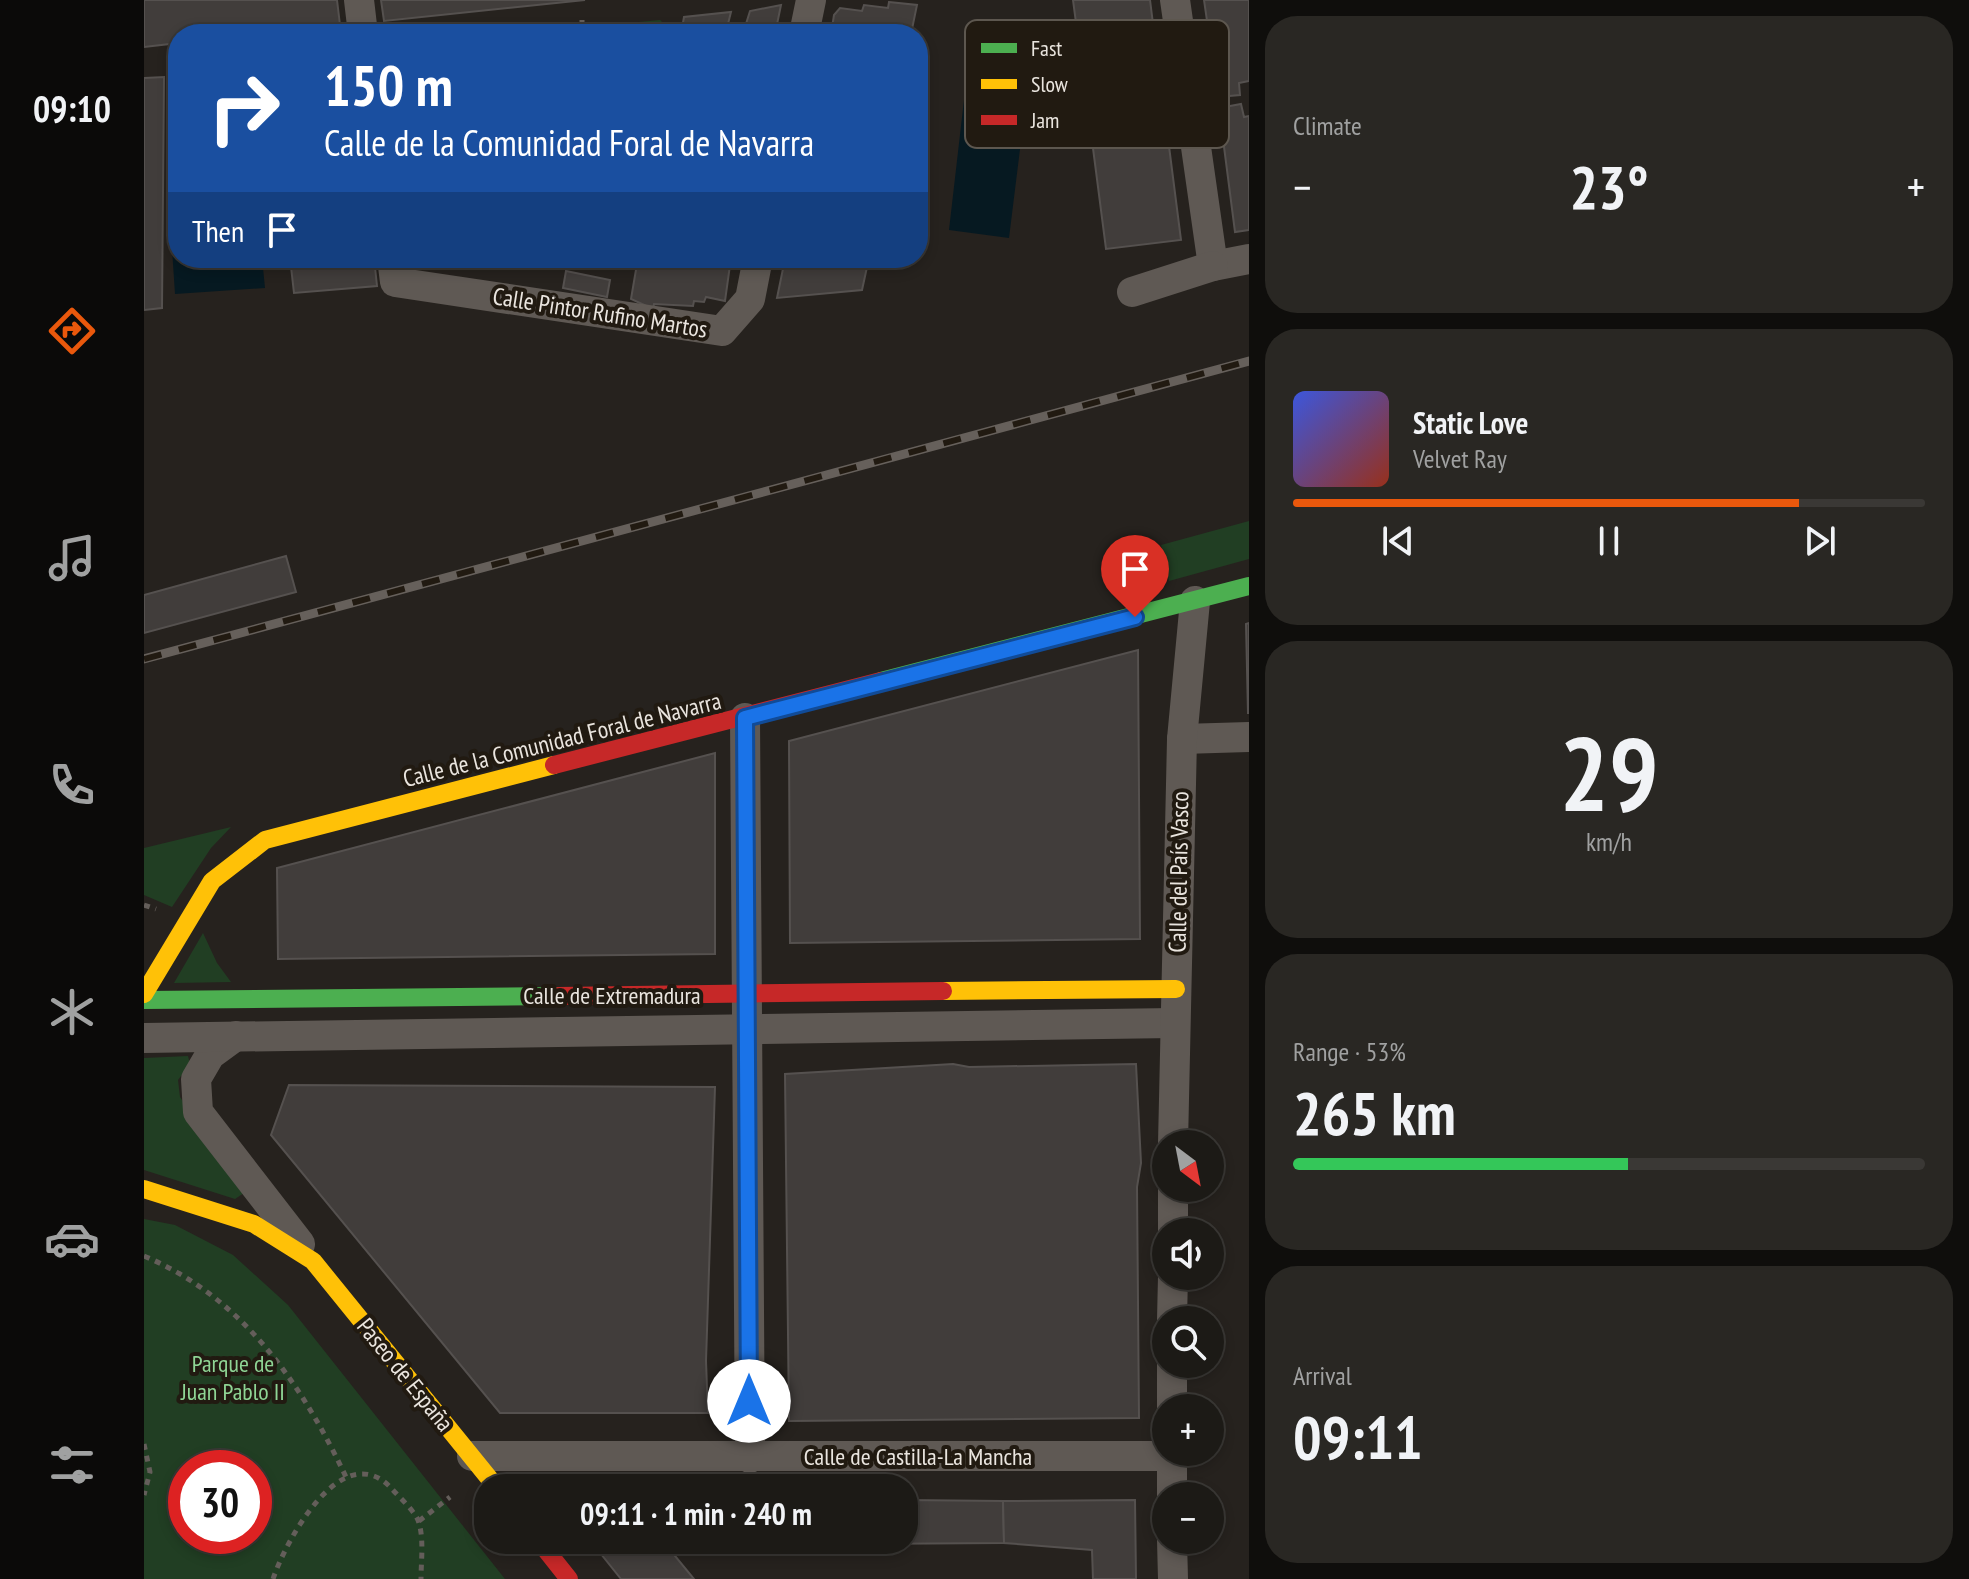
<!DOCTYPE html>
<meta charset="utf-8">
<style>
body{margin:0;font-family:"PT Sans Narrow",sans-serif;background:#292723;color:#f1f3f6;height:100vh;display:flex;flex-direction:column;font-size:30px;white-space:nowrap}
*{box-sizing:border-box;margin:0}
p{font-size:26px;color:#a0a1a1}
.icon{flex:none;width:44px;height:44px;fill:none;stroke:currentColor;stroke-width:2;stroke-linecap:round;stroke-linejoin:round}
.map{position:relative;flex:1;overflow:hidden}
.side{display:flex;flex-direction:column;gap:16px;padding:16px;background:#0f0e0c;width:720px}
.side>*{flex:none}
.hud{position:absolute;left:24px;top:24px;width:760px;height:244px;border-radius:32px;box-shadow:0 4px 12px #0003,0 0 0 2px #3a3835;background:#1a4fa0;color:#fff;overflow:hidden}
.needle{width:52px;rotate:148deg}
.fabs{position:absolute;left:1008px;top:1130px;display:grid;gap:16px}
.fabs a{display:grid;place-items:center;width:72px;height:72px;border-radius:50%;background:#1c1a16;box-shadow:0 4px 12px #0003,0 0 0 2px #3a3835;font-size:40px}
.speed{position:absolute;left:24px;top:1450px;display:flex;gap:16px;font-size:40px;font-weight:700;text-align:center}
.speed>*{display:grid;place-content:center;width:104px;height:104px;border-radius:50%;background:#1c1a16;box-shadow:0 4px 12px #0003,0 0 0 2px #3a3835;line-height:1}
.speed .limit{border:12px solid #d22;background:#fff;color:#111}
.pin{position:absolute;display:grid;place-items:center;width:68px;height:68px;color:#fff;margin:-82px -34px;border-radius:50% 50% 50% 0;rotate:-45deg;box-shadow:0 0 8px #0007}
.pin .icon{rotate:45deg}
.me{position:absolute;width:88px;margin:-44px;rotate:0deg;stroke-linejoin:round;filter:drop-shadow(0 0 6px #0008)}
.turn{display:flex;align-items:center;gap:28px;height:168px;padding:0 24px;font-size:36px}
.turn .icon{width:104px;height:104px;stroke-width:2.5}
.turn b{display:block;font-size:56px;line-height:68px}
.then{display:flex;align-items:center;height:76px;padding:0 24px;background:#0003;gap:16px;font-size:30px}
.big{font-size:60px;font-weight:700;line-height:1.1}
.side .widget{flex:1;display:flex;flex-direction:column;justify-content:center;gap:12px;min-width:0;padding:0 28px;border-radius:32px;background:#292723}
.side .dial{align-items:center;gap:0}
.dial b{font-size:104px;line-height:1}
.song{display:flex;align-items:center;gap:24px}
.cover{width:96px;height:96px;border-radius:12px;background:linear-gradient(135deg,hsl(230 70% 55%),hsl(10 70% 35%))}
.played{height:8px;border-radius:4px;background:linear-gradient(90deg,#ea580c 80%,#3a3835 80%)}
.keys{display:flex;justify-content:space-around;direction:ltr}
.heat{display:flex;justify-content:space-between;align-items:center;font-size:44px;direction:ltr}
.charge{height:12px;border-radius:6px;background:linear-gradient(90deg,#34c759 53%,#3a3835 0)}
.trip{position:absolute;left:330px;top:1474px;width:444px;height:80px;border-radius:32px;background:#1c1a16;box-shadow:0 4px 12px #0003,0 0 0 2px #3a3835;font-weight:700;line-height:80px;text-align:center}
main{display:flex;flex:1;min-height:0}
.dock{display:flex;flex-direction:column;width:144px;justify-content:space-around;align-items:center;background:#0b0a09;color:#a0a1a1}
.dock .icon{width:56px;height:56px}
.dock .current{color:#ea580c}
.dock b{font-size:36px;color:#f1f3f6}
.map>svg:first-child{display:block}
</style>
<main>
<nav class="dock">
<b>09:10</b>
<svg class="icon current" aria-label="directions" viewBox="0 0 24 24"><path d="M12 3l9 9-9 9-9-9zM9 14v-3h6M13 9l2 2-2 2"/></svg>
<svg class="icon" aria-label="music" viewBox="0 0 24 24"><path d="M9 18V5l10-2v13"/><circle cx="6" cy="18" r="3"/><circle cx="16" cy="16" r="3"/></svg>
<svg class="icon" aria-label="phone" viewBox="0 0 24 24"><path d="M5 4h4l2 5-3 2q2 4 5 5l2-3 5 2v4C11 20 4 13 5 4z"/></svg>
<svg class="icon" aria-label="climate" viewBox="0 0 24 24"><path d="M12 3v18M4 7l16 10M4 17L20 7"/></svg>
<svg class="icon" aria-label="car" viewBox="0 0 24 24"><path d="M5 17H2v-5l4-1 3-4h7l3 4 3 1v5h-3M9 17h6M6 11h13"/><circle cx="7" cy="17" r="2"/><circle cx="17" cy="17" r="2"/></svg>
<svg class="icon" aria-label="filters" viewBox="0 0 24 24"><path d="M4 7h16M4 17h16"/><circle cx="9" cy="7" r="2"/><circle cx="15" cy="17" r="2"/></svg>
</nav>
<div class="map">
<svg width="1105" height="1579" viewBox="0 0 1105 1579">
<rect width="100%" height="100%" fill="#26221e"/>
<g fill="#213e23" fill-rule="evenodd">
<path d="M516,20L524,28L523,34H446L452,26Z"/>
<path d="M1105,521V559L1025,581L1017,545Z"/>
<path d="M87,827L67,848L28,907L0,895V848Z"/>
<path d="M59,933L73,963L87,982L30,983Z"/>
<path d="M44,1056L46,1064L34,1080L36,1097L100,1193L91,1199L0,1170V1058Z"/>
<path d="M0,1219L31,1225L89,1255L144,1305L361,1579H0ZM110,1468V1536H42V1468Z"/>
</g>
<g fill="#061921">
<path d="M820,100L849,103L846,137L877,141L865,238L805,230Z"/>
<path d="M34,232V258H118L121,288L31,294L27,233Z"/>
</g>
<g fill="#413d3b" stroke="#55514f" stroke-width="2">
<path d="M0,0H193L196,25L115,34H34V43L0,47Z"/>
<path d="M237,0H441L240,21Z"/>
<path d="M929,0H1006L1019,104L995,108L994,95L965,100L967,111L944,114Z"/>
<path d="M1060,0H1105V81L1095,83L1096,95L1074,97Z"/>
<path d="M745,2L773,5L767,34H687L690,15L696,8L718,11L720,5L744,8Z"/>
<path d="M637,5L631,34H537L540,17L587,12L584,24L601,27L606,11Z"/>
<path d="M20,77L18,308L0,310V78Z"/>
<path d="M1097,104L1100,117L1105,116V230L1091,232L1075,108Z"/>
<path d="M1021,115L1037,240L962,249L946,125L969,122L971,135L998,131L996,119Z"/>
<path d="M146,258H230L233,286L150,293Z"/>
<path d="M494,258H587L581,301L562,297L560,302L550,301L549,306L510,304L509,309L487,299Z"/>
<path d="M661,258H725L718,290L633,298L641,259L661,264Z"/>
<path d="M422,271L466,280L463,297L419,288Z"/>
<path d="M142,556L152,592L0,633V595Z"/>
<path d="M1105,623V713H1104L1102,624Z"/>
<path d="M994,650L996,939L646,943L645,741Z"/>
<path d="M571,753V954L134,959L133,868Z"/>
<path d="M809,1064L825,1067L992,1064L997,1163L993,1187L995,1418L645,1421L641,1074Z"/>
<path d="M145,1085L571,1087L562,1361L564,1413H356L127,1135Z"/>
<path d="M760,1500L859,1501L860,1543L709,1544V1540H760Z"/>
<path d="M991,1500L992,1579H949L948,1550L860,1543L859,1501Z"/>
<path d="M452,1540H512L527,1551L550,1579H477L449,1544Z"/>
<path d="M512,1540H709V1544L527,1551Z"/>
</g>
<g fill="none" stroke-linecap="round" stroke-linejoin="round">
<g stroke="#645e5a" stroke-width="5" stroke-dasharray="6 6" stroke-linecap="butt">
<path d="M438,34V20"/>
<path d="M0,905L12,909"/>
<path d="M0,1256C98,1297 158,1384 202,1477"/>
<path d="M0,1444L6,1472L0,1495"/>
<path d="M275,1521L306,1497"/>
<path d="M129,1579C142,1540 199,1435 248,1489C256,1498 272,1512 275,1523C280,1540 277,1562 277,1579"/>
</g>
<g stroke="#5f5954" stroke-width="30">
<path d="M215,0L219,34"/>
<path d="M1031,0L1069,266L1105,259"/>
<path d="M660,34L667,0"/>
<path d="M248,258L251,282L578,331L606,299L614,258"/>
<path d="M988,292L1069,266"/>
<path d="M601,718L606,1458"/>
<path d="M1038,739L1105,737"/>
<path d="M92,1036L66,1055L52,1079L54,1112L156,1244"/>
<path d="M0,1038L1030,1023"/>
<path d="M1029,1144L1038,739L1051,601"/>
<path d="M1029,1232V1188"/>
<path d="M1028,1320L1029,1276"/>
<path d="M1028,1408V1364"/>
<path d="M1028,1452V1496"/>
<path d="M328,1456H1028"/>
<path d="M1028,1540L1029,1579"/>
</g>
<g stroke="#4caf50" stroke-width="18">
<path d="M737,681L1105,586"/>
<path d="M0,1000L414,996"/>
</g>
<g stroke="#ffc107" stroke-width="18">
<path d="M799,991L1032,989"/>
<path d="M0,994L68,881L121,840L410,765"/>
<path d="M0,1189L110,1224L169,1261L353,1488"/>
</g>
<g stroke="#c62828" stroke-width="18">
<path d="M410,765L737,681"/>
<path d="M414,996L799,991"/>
<path d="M394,1540L425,1579"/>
</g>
<g stroke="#66605b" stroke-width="9">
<path id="rail" d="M0,659L1105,361"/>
</g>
<use href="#rail" stroke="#211a11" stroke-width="6" stroke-dasharray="18" stroke-linecap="butt"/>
</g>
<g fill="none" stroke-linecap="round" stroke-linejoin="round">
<g stroke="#114b97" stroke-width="20">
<path id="route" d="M605,1401L601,718L991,617"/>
</g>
<use href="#route" stroke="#1a73e8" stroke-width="14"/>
</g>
<g text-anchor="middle" stroke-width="8" stroke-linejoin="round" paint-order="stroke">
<g font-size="24" fill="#eae5df" stroke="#211a11">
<text transform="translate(456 313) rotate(9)" y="8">Calle Pintor Rufino Martos</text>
<text transform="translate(418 740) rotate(-14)" y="8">Calle de la Comunidad Foral de Navarra</text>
<text transform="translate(1035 872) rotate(-89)" y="8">Calle del País Vasco</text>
<text x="468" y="1004">Calle de Extremadura</text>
<text transform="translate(261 1375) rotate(51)" y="8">Paseo de España</text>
<text x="774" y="1465">Calle de Castilla-La Mancha</text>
</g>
<g font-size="24" fill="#8fd595" stroke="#211a11">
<text x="89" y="1372">Parque de<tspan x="89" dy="28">Juan Pablo II</tspan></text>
</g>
</g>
<rect x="821" y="20" width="264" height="128" rx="12" fill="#211a11" stroke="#5d574f" stroke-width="2"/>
<rect x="837" y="43" width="36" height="10" fill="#4caf50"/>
<rect x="837" y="79" width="36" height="10" fill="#ffc107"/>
<rect x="837" y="115" width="36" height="10" fill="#c62828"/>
<g font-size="22" fill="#eae5df">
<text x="887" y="56">Fast</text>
<text x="887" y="92">Slow</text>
<text x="887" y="128">Jam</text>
</g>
</svg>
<div class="fabs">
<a><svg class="needle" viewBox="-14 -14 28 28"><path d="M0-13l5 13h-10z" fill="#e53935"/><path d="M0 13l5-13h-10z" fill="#a0a1a1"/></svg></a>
<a><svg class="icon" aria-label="sound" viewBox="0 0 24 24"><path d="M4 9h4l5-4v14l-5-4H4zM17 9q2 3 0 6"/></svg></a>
<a><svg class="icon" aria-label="search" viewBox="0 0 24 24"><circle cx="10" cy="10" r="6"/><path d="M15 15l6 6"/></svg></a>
<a>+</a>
<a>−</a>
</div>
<div class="speed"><div class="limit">30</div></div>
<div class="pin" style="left:991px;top:617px;background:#d93025"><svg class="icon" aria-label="arrive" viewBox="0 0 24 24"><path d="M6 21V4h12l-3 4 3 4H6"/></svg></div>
<svg class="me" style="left:605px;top:1401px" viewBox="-20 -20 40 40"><circle r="19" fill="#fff"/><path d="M0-13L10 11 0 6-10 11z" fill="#1a73e8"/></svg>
<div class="trip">09:11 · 1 min · 240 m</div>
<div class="hud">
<div class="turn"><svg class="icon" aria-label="right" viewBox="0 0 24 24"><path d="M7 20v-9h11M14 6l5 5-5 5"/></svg><div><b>150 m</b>Calle de la Comunidad Foral de Navarra</div></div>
<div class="then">Then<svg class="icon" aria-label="arrive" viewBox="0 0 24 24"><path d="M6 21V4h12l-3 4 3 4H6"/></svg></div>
</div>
</div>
<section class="side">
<div class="widget"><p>Climate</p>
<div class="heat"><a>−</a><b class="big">23°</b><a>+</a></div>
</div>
<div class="widget">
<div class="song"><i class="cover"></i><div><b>Static Love</b><p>Velvet Ray</p></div></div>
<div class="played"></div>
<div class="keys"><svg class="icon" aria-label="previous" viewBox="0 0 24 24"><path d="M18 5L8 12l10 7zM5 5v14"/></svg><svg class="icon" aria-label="pause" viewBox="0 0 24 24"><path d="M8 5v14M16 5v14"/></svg><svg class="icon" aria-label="next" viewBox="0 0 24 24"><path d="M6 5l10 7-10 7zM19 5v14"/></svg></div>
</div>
<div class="widget dial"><b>29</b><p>km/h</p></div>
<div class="widget"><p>Range · 53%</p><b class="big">265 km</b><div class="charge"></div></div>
<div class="widget"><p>Arrival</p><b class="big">09:11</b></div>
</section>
</main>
